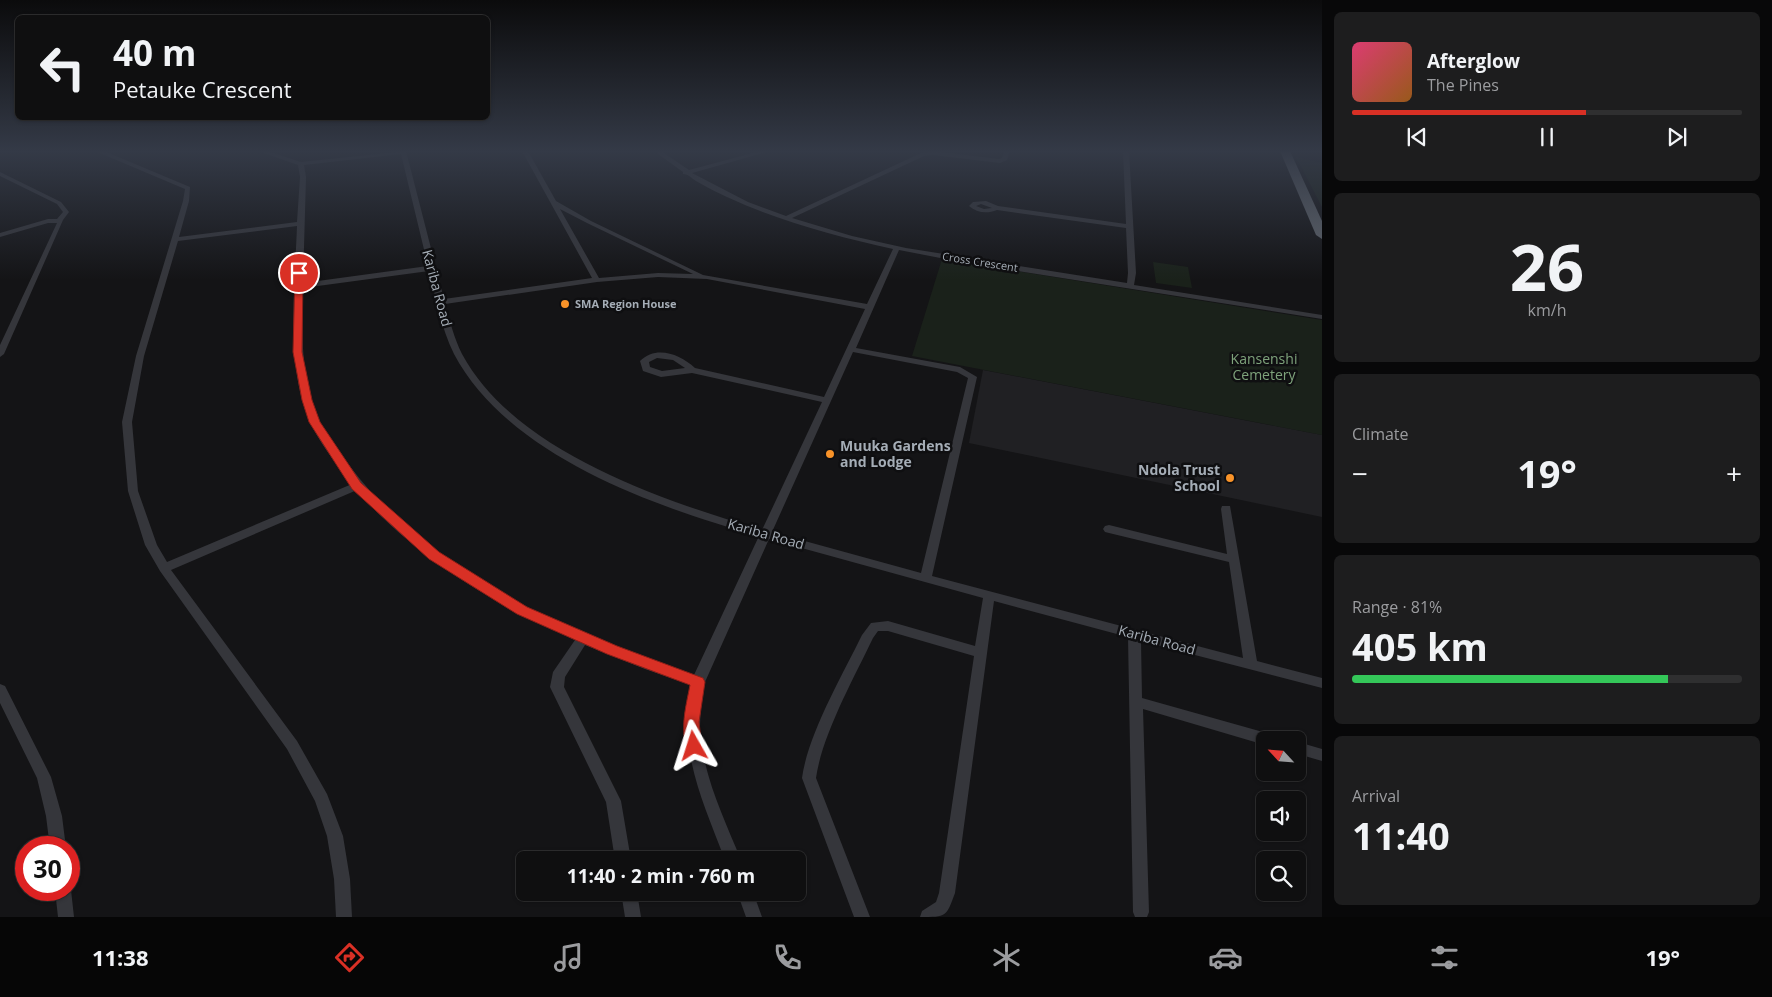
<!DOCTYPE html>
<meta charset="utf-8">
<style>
body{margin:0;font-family:"Open Sans",sans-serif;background:#1d1d1e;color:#f1f3f6;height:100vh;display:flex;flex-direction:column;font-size:19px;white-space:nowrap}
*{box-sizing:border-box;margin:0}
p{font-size:16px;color:#9b9c9f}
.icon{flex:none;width:28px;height:28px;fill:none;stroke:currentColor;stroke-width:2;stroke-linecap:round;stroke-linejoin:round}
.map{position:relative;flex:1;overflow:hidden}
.drawer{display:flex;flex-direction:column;gap:12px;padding:12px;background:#080809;width:450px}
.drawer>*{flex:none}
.banner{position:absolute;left:15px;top:15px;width:475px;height:105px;border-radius:8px;box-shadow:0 1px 4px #0004,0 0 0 1px #2f2f30;background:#0f0f10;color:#f1f3f6;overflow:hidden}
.needle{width:32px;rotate:296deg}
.tools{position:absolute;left:1256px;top:731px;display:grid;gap:10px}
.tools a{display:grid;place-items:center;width:50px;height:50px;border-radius:8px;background:#0f0f10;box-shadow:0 1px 4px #0004,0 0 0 1px #2f2f30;font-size:25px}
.speed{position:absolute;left:15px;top:836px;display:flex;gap:10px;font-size:25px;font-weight:700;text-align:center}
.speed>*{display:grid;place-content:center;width:65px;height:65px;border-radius:50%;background:#0f0f10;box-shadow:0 1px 4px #0004,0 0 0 1px #2f2f30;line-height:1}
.speed .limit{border:8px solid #d22;background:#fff;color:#111}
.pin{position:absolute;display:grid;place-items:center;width:42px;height:42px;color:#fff;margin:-21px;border:2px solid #fff;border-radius:50%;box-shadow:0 1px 5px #0007}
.me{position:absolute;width:55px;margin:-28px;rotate:354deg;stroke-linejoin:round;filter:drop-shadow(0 0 4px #0008)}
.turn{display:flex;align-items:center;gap:18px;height:105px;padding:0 15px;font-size:22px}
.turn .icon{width:65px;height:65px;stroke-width:2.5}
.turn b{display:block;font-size:35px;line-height:42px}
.big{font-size:38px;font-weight:700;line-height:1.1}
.drawer .card{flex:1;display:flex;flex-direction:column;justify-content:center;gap:8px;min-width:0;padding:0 18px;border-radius:8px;background:#1d1d1e}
.drawer .dial{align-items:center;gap:0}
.dial b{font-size:65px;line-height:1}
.song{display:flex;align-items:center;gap:15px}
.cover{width:60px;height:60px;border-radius:8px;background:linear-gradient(135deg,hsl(340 70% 55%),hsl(30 70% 35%))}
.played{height:5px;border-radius:2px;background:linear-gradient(90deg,#d93025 60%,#2f2f30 60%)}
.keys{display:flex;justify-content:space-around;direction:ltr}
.heat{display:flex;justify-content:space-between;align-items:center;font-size:28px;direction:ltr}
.charge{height:8px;border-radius:4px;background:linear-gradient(90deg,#34c759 81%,#2f2f30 0)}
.trip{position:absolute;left:516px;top:851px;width:290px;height:50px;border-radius:8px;background:#0f0f10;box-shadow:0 1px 4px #0004,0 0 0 1px #2f2f30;font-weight:700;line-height:50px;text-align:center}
.tab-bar{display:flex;height:80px;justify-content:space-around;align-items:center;background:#060606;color:#9b9c9f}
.tab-bar .icon{width:35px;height:35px}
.tab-bar .active{color:#d93025}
.tab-bar b{font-size:22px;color:#f1f3f6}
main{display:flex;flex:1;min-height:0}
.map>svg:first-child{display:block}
</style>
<main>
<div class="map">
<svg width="1322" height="917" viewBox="0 0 1322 917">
<rect width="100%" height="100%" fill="#141416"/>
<path fill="#202023" d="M983,370L1322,435V517L969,443Z"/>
<g fill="#1a211a">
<path d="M1296,157L1322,163V207Z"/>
<path d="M942,259L1322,320V435L912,356Z"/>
<path d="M1153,262L1188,267L1192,288L1156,283Z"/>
</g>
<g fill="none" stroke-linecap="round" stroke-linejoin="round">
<g fill="#35363b" fill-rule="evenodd">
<path d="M95,151H104L190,187L189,201L179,237L297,222L300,177L298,165L258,151H267L301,162L406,151L444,299L592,278L522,151H528L556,201L591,221L703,275L867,304L893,249C843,238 793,225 745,205C729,198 711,190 696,181C691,178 689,174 683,174V172L654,151H661L689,170L760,151H770L692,173L748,202L786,216L921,153L933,151L999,159L1002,158L1004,151H1010L1007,160L1000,163L933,155L924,156L792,218L852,236L906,248L1127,283L1128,273L1126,228L997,210C987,214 977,213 969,206L973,202L986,201L998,206L1126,224L1123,151H1129L1136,273L1134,285L1322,315V319L961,262L899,250L856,348L960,367L977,377L932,576L1243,658L1229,562L1109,533L1105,532L1103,529L1105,526L1109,525L1227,554L1221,509L1222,506H1230L1257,661L1322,678V688L1141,641L1142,698L1270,734L1275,736L1277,740H1265V745L1143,709L1149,912L1147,917H1135L1133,912L1128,637L994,601L955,893C946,917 947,917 920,917L922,911L936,902L939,893L974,656L888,631H878L873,638C854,678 822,735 816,778L870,917H854L802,778C808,734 842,676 862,635L871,623L888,621L975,646L983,598L769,539L705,682C702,697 700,712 700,728C702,774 724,818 741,860H725C702,799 678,752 691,685L645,669L585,645L565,677L564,687L621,801L631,860H615L606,802L550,687L553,672L575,640C506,609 438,571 383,518C374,509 364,500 357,490L171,570L297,741L327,794L343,836L350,879L352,917H336L334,879L327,836L315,801L287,749L160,571L145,545L128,491L122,422L136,356L183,201L185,189ZM401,154L428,266L303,283L306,177L304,165ZM981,204L992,208L984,209L976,206ZM560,209L587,223L693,274L658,273L599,278ZM297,226C295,283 286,365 308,417C318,442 336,463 352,484L167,562L157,545L138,491L132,422L144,356L178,241ZM429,271C436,298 441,328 454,354C508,456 655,507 759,536L694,675C569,632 435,577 352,469C339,452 325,435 317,415C300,375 302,330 303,288ZM658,277L707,279L865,309L824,397L695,368C680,354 656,345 640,361L643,371L661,377L692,373L822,402L762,530C662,500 515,452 462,354C454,338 450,321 445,304L597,282ZM853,352L957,372L968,378L921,573L772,532ZM657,358L673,360L685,368L662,371L650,367L649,362Z"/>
<path d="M0,172L61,202L69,212L63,220L4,354L0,357V345L57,223H48L0,237V233L48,219H57L63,212L57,204L0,176Z"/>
<path d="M0,684L5,686L51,777L62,816L66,848H50L46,816L37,778L0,703Z"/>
<path d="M1298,742L1322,749V761L1298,754Z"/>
<path d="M69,884L71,890L74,917H58L55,890H69Z"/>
<path d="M621,892H637L641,917H625Z"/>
<path d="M737,892H753L762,917H746Z"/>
</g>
<path fill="#60656c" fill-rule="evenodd" d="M1280,151H1290L1322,221V239L1316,235Z"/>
</g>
<linearGradient id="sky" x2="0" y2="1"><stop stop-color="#0b0b0c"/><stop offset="0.54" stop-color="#343a47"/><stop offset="1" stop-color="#343a47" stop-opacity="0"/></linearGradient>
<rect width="1322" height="280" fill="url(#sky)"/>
<path fill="#d93025" stroke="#8d1f18" d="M299,270L303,273L302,352L312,400L320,422L361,483L439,552L527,607L617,646L703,678L705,682L699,722L702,746L699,752L694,754L688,752C679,731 686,706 690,685L607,654L517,614L429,559L352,489L309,422L302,400L293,352L295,273Z"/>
<g fill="#f99329" stroke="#0f0f11" stroke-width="2">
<circle cx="565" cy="304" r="5"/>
<circle cx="830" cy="454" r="5"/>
<circle cx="1230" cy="478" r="5"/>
</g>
<g text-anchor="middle" stroke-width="5" stroke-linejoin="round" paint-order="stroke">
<g font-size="11" fill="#a5adb6" stroke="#0f0f11">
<text transform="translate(980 262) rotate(9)" y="4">Cross Crescent</text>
</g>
<g font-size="11" font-weight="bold" fill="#a5adb6" stroke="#0f0f11" text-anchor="start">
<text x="575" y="308">SMA Region House</text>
</g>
<g font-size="14" fill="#a5adb6" stroke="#0f0f11">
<text transform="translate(437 288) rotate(75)" y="5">Kariba Road</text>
<text transform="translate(766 534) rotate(16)" y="5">Kariba Road</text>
<text transform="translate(1157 640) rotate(15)" y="5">Kariba Road</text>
</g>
<g font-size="14" fill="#7ea27b" stroke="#0f0f11">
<text x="1264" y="364">Kansenshi<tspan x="1264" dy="16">Cemetery</tspan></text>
</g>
<g font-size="14" font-weight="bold" fill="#a5adb6" stroke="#0f0f11" text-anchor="start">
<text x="840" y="451">Muuka Gardens<tspan x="840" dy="16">and Lodge</tspan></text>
<text x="1220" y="475" text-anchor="end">Ndola Trust<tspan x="1220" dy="16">School</tspan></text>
</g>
</g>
</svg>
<div class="tools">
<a><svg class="needle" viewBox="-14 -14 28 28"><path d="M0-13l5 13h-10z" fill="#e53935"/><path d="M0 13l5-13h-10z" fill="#9b9c9f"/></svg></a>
<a><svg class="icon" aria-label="sound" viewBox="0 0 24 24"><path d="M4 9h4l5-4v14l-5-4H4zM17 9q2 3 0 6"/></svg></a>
<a><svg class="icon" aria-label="search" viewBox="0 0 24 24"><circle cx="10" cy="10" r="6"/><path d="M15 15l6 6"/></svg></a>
</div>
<div class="speed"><div class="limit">30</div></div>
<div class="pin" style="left:299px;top:273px;background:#d93025"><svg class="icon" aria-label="arrive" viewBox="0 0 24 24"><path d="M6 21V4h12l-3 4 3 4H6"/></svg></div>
<svg class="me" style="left:694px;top:746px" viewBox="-20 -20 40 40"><path d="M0-17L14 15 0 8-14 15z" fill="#d93025" stroke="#fff" stroke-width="4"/></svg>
<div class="trip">11:40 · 2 min · 760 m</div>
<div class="banner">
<div class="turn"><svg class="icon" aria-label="left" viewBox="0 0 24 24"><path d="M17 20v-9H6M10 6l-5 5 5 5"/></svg><div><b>40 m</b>Petauke Crescent</div></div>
</div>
</div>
<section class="drawer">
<div class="card">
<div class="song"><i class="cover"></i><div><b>Afterglow</b><p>The Pines</p></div></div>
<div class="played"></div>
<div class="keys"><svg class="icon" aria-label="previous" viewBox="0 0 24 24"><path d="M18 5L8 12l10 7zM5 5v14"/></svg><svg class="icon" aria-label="pause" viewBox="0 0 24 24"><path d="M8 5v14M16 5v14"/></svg><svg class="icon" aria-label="next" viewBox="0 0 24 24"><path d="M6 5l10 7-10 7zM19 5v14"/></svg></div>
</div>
<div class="card dial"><b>26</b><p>km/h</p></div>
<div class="card"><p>Climate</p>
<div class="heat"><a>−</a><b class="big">19°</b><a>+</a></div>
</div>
<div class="card"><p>Range · 81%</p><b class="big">405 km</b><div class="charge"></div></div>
<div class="card"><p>Arrival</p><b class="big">11:40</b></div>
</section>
</main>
<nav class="tab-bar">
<b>11:38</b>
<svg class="icon active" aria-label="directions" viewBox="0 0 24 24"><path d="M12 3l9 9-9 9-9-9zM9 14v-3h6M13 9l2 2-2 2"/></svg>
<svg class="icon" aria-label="music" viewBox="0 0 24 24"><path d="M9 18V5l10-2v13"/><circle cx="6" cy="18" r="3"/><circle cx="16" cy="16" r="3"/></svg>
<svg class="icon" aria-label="phone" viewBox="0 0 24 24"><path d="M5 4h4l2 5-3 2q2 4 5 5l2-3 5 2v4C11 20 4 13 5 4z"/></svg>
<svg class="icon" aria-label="climate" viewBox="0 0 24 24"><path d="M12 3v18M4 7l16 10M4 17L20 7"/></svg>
<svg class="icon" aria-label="car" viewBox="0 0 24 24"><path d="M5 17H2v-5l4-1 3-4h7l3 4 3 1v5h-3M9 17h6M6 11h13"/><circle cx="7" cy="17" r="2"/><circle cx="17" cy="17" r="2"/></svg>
<svg class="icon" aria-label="filters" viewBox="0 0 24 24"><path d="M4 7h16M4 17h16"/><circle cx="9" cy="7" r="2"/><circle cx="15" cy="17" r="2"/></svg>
<b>19°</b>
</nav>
